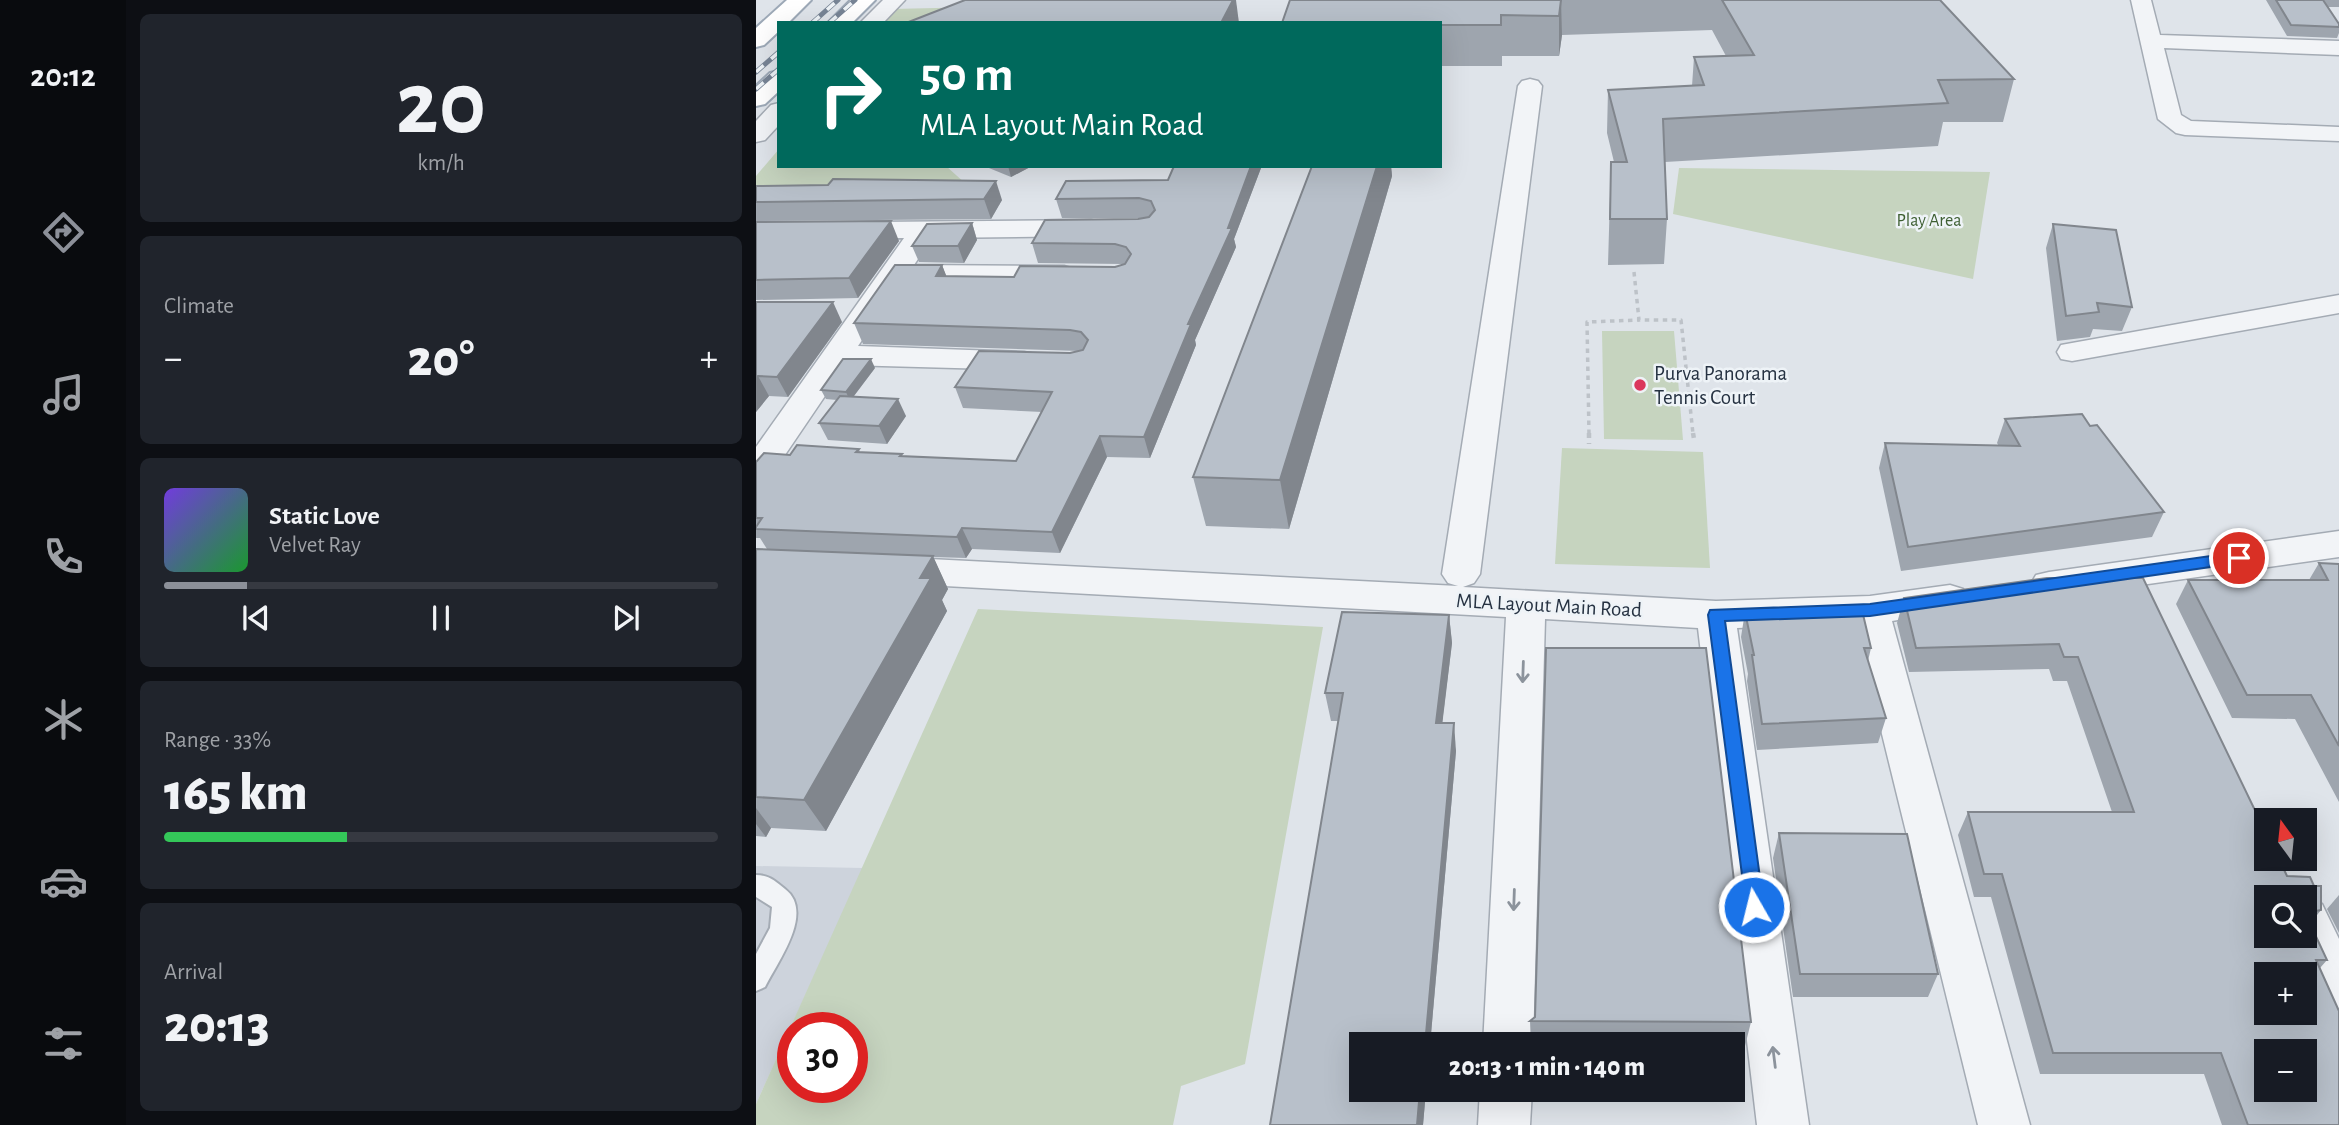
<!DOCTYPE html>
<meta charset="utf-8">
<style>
body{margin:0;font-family:"Alegreya Sans",sans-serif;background:#20242c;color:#f1f3f6;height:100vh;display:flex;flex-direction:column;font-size:26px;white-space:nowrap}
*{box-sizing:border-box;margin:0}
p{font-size:23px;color:#9ea1a6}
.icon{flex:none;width:38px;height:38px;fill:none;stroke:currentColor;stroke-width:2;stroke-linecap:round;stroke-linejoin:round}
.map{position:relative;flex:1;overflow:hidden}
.side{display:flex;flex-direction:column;gap:14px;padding:14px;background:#0d0f14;width:630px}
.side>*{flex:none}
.top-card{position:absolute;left:21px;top:21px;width:665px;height:147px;border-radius:0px;box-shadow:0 7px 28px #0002;background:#00695c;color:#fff;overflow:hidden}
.needle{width:46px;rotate:345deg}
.tools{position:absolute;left:1498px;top:808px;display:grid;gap:14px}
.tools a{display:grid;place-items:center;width:63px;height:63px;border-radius:0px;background:#171b24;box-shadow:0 7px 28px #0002;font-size:35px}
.speed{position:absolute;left:21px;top:1012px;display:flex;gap:14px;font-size:35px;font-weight:700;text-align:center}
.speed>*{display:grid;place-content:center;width:91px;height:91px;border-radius:50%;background:#171b24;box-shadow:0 7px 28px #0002;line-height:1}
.speed .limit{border:10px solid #d22;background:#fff;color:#111}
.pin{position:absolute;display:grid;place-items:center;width:60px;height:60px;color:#fff;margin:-30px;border:4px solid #fff;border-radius:50%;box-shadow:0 2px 7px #0007}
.me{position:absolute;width:77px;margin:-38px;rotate:352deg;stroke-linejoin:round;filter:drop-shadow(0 0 5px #0008)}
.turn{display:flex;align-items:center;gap:24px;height:147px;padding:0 28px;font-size:32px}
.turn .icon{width:91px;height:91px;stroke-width:2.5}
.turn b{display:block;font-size:49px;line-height:60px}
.big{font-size:52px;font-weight:800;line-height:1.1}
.side .tile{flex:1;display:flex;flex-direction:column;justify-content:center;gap:10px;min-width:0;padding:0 24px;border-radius:10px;background:#20242c}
.side .dial{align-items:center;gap:0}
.dial b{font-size:91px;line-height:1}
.song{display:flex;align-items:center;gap:21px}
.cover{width:84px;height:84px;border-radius:10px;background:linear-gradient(135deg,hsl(260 70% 55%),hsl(130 70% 35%))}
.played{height:7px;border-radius:4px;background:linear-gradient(90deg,#8c9099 15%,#363941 15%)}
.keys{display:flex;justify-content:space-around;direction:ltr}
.heat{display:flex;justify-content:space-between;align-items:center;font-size:38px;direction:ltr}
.charge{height:10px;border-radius:5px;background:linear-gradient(90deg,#34c759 33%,#363941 0)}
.trip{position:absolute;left:593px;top:1032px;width:396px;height:70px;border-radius:0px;background:#171b24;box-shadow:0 7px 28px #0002;font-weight:800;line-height:70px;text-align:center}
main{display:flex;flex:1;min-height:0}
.dock{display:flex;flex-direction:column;width:126px;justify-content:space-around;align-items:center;background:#090b0e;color:#9ea1a6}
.dock .icon{width:49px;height:49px}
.dock .active{color:#8c9099}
.dock b{font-size:32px;color:#f1f3f6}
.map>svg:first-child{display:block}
</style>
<main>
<nav class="dock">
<b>20:12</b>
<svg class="icon active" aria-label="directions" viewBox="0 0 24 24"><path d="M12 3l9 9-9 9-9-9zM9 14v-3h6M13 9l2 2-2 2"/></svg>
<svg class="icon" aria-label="music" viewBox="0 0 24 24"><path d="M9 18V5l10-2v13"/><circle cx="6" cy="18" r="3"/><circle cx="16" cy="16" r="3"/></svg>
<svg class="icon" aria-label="phone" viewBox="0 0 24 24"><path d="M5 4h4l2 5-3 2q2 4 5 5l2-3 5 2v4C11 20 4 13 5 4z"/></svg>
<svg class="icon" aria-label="climate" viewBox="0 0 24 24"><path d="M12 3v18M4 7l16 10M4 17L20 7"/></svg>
<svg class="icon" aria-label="car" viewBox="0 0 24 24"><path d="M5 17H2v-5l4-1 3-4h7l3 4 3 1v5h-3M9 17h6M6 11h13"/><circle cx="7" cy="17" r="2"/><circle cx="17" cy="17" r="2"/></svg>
<svg class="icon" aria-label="filters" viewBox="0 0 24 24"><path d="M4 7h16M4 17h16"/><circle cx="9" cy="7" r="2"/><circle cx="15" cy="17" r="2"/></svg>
</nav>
<section class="side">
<div class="tile dial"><b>20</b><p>km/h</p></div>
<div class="tile"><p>Climate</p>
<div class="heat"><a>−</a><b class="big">20°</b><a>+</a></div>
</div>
<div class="tile">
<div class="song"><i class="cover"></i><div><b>Static Love</b><p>Velvet Ray</p></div></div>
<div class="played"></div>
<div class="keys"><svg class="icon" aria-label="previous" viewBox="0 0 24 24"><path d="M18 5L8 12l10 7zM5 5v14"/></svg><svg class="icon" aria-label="pause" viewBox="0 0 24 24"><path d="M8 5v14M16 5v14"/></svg><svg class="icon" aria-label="next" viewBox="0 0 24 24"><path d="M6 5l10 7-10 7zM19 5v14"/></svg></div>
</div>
<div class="tile"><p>Range · 33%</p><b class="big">165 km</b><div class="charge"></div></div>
<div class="tile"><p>Arrival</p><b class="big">20:13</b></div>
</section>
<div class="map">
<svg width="1583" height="1125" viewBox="0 0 1583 1125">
<rect width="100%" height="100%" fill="#dfe4ea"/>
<path fill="#cdd3dc" d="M0,866L107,868L0,1104Z"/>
<g fill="#c6d4bf" fill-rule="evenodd">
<path d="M223,7L175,23H125L137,9Z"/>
<path d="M23,149V166H190L210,184L0,187V176Z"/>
<path d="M923,168L1234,172L1217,279L917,214Z"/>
<path d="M846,331H918L927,440L848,439Z"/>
<path d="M806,448L947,452L954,568L799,564Z"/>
<path d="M222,609L567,627L489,1064L425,1086L417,1125H0V1104ZM96,1027V1087H37V1027Z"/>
</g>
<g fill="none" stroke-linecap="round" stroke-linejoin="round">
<g stroke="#a4abb4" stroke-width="4">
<path id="lane" d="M0,875C13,875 19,881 29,889C59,912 22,961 9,987L0,991V954L14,928L16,907L0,897Z"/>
</g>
<g stroke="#a4abb4" stroke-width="3">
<g id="street">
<path d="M127,0H149L127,23H104Z"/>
<path d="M1375,0H1395L1404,35L1583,41V55L1408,48L1425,115L1435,121L1583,127V141L1429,135L1420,133L1402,119Z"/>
<path d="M774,79L782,81L786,86L724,574L718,583L707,587L960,601L1114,596L1194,585L1207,589L1213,599L1207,609L1136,621L1274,1125H1222L1099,624L981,628L1053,1125H1001L942,628L789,619L777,1045H727L750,617L134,583L121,579L116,570L121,561L134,557L702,586L692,583L686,574L762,86L766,81Z"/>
<path d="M23,103V125L9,140L0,142V121L15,105Z"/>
<path d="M335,220L345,222L349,228L345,234L335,236L176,238L158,265L308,266L318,269L322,275L318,281L308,284L146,282L102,346L268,352L279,354L284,361L279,368L268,370L90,365L12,480L0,483V447L148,238L0,239V223Z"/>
<path d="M1583,295V313L1316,361L1305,359L1301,352L1305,345L1316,343Z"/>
<path d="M1583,531V557L1293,598L1280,595L1274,585L1280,575L1293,572Z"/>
<path d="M1549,898L1566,904L1583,939V1014L1566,1007L1533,936H1549Z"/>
<path d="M724,1090H776L774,1125H722Z"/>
</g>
</g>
<g stroke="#9da9b7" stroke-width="4">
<g id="primary">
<path d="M31,0H55L32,23H23V31L8,45L0,47V28Z"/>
<path d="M95,0H119L96,23H72Z"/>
<path d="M23,71V91L9,104L0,106V86L14,73Z"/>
</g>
</g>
<g stroke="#bdc2c8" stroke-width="3.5" stroke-dasharray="4.5 4.5" stroke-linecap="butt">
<path d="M878,272L883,320H925L937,434"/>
<path d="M833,434L831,322L883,320"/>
</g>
<g stroke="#bdc2c8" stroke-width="4.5" stroke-dasharray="5 5" stroke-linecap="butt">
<path d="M833,433V444"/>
<path d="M937,433L938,439"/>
</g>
<use href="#lane" fill="#f2f4f7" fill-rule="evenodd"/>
<use href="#street" fill="#f2f4f7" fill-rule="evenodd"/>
<use href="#primary" fill="#fff" fill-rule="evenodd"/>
<g stroke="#778495" stroke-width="5">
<g id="rail">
<path d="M56,23L82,0"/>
<path d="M73,23L99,0"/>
<path d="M0,72L23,52"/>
<path d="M0,89L23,69"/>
</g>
</g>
<use href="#rail" stroke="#eef3f7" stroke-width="3.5" stroke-dasharray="10" stroke-linecap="butt"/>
</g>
<g fill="#9ea5ae">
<path d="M534,0H1184L1258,79L1247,122H1187L1182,146L909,162L911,219L908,264L852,265L855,162H858L851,133L852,90L936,86L938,57L970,56L956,30L806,35L803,56H746V66H684V23Z"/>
<path d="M1510,0H1583V7H1572L1583,24V33L1581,38L1531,36Z"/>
<path d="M228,166H276L255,177Z"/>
<path d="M418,166H504L505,168L478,239L480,247L439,340L440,345L394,458L351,457L304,553L216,549L210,558L177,557L192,589L186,600L191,611L70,831L15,828L10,837L0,836V549H11L4,538H0V462L34,455L103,449L104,452L147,456L260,461L286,412L207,408L199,387L323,351L107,344L98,323L186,265L190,276L258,277L359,267L367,264L282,263L276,243L389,218H306L300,199L412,180Z"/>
<path d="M556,166H635L636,176L533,529L450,526L437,477Z"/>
<path d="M0,186L246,200L235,219L0,221Z"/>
<path d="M0,222L143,241L102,298L0,300Z"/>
<path d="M216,223L221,240L208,263L163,262L156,246Z"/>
<path d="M1297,224L1376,307L1366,331L1337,329L1334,337L1301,341L1290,248Z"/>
<path d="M0,302L86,322L32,397L13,396L0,412Z"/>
<path d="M119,368L98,396L150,416L131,444L72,440L63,423L81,400L70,399L65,390Z"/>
<path d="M1249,419L1334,426L1408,512L1396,537L1145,571L1123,468L1129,443L1243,446L1241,443Z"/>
<path d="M1563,563L1583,564V802L1539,719L1476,718L1420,604L1432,580H1553Z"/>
<path d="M1291,578L1510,859L1531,876L1565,910L1554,924L1571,960L1564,968L1583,1125H1466L1448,1074H1284L1235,897H1218L1202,835L1212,812H1356L1311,681H1297L1293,669L1153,672L1141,623L1148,598Z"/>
<path d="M989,612L1115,648L1112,661L1130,718L1122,743L1001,750L991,681L992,674L985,637Z"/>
<path d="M693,615L696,643L686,723L700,751L667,1125H514L582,721H575L569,693Z"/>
<path d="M1023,833L1182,974L1172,997H1037L1017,858Z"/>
<path d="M1583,895V933L1571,909Z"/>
<path d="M774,1021L995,1022L988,1050H976V1045H775Z"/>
</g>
<g fill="#81868d">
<path d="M477,0H480L483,23H465Z"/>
<path d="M805,0L806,35L803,56V16Z"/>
<path d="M252,166H276L255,177Z"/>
<path d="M495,166H504L505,168L478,239L480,247L439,340L440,345L394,458L388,437Z"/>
<path d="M621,166H635L636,176L533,529L524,480Z"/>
<path d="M240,181L246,200L235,219L228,199Z"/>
<path d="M135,221L143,241L102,298L93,278Z"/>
<path d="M216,223L221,240L208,263L202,246Z"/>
<path d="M186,265L194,285L180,276Z"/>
<path d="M77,302L86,322L32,397L21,377Z"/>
<path d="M115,359L119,368L94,401L90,392Z"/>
<path d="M2,376L13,396L0,412V378Z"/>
<path d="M142,399L150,416L131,444L123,426Z"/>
<path d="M344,436L351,457L304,553L296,532Z"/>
<path d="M206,528L216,549L210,558L201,537Z"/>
<path d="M177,556L192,589L186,600L191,611L70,831L48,800L164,578Z"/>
<path d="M693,615L696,643L683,751L680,723Z"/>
<path d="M698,723L700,751L674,1045H669Z"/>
<path d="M0,808L15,828L10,837L0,824Z"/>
<path d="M664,1090H670L667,1125H661Z"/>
</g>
<g fill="#b8c0ca" stroke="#81868d" stroke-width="2" fill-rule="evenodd">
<path d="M209,0H477L465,23H150Z"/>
<path d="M534,0H805L803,16L745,15V25H684V23H526Z"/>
<path d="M966,0H1184L1258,79L1182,80L1192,103L907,119L911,219H854L855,162H871L852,90L948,85L938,57L998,55Z"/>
<path d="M1520,0H1567L1583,24V27L1535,25Z"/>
<path d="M418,166H495L472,228H476L432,324H435L388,437L344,436L296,532L206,528L201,537L0,529V527L6,518H0V462L8,453L34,455L41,445L103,449L100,452L146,454L144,456L260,461L296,392L199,387L223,351L314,353L327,350L332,340L325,332L314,330L98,323L139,265H186L180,276L258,277L264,266L359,267L369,264L375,254L370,247L359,244L276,243L289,220L382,219L393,217L399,210L395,201L383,198L300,199L310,181L412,180Z"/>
<path d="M556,166H621L524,480L437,477Z"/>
<path d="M77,179L240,181L228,199L0,202V186L72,185Z"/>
<path d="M135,221L93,278L0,280V222Z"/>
<path d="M216,223L202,246H156L171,224Z"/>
<path d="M1297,224L1360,230L1376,307L1341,303L1343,312L1310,316Z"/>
<path d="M0,302H77L21,377L2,376L0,378Z"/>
<path d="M87,359H115L90,392L65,390Z"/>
<path d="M84,396L142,399L123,426L63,423Z"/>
<path d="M1326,414L1334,426L1341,425L1408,512L1152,547L1129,443L1264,446L1249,419Z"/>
<path d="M0,549L177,556L164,578H175L48,800L0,797Z"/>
<path d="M1563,563L1583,564V746L1555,695H1491L1432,580H1572Z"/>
<path d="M1291,578H1387L1508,829L1510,830V859H1523L1531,876L1554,877L1558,886H1565V910L1549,913L1571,960H1560L1583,1011V1125H1492L1465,1053H1297L1246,874H1228L1212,812H1378L1322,657H1308L1303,644L1160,648L1148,598ZM1510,898H1549V936H1510ZM1510,975H1549V1013H1510ZM1510,1052H1549V1090H1510Z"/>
<path d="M1105,606L1115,648H1108L1130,718L1006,724L996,655H998L989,612Z"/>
<path d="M586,612L693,615L680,723H698L669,1045H606V1090H664L661,1125H514L587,693H569Z"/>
<path d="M790,648H950L995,1022L774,1021L779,1017Z"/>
<path d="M1023,833L1151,834L1182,974H1044Z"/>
</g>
<defs><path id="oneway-shaft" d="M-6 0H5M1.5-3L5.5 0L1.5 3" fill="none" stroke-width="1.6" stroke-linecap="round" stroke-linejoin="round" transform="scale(1.75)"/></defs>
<g stroke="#8c939c">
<use href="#oneway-shaft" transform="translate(767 672) rotate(92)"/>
<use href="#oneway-shaft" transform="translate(758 900) rotate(92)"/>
<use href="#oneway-shaft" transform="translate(1018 1057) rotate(-97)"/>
</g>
<path fill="#1a73e8" stroke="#114b97" stroke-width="2" d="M1483,552L1489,554L1491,558L1489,562L1114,616L969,621L1008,907L1005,913L998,916L991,913L952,615L954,610L1114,604Z"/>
<circle fill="#db375c" stroke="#eef3f7" stroke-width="2.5" cx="884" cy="385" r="7"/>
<g text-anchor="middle" stroke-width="5" stroke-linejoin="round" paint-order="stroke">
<g font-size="18" fill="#3e5f32" stroke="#eef3f7">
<text x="1173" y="226">Play Area</text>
</g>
<g font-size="21" fill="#263242" stroke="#eef3f7" text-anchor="start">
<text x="898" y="380">Purva Panorama<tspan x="898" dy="24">Tennis Court</tspan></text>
</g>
<g font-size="21" fill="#263242" stroke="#eef3f7">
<text transform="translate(793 605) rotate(3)" y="7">MLA Layout Main Road</text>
</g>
</g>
</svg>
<div class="tools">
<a><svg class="needle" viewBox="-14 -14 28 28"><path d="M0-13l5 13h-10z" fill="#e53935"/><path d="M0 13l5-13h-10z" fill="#9ea1a6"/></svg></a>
<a><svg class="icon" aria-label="search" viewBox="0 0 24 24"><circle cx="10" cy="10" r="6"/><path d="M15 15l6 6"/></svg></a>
<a>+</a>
<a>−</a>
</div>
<div class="speed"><div class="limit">30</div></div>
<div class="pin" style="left:1483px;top:558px;background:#d93025"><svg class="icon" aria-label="arrive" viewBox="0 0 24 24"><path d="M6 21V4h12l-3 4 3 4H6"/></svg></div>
<svg class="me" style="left:998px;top:907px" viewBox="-20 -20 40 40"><circle r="17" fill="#1a73e8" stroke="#fff" stroke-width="3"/><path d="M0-11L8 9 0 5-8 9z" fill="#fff"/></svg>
<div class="trip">20:13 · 1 min · 140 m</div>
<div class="top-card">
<div class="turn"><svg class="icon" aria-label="right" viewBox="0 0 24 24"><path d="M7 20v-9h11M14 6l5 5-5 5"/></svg><div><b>50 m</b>MLA Layout Main Road</div></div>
</div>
</div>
</main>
